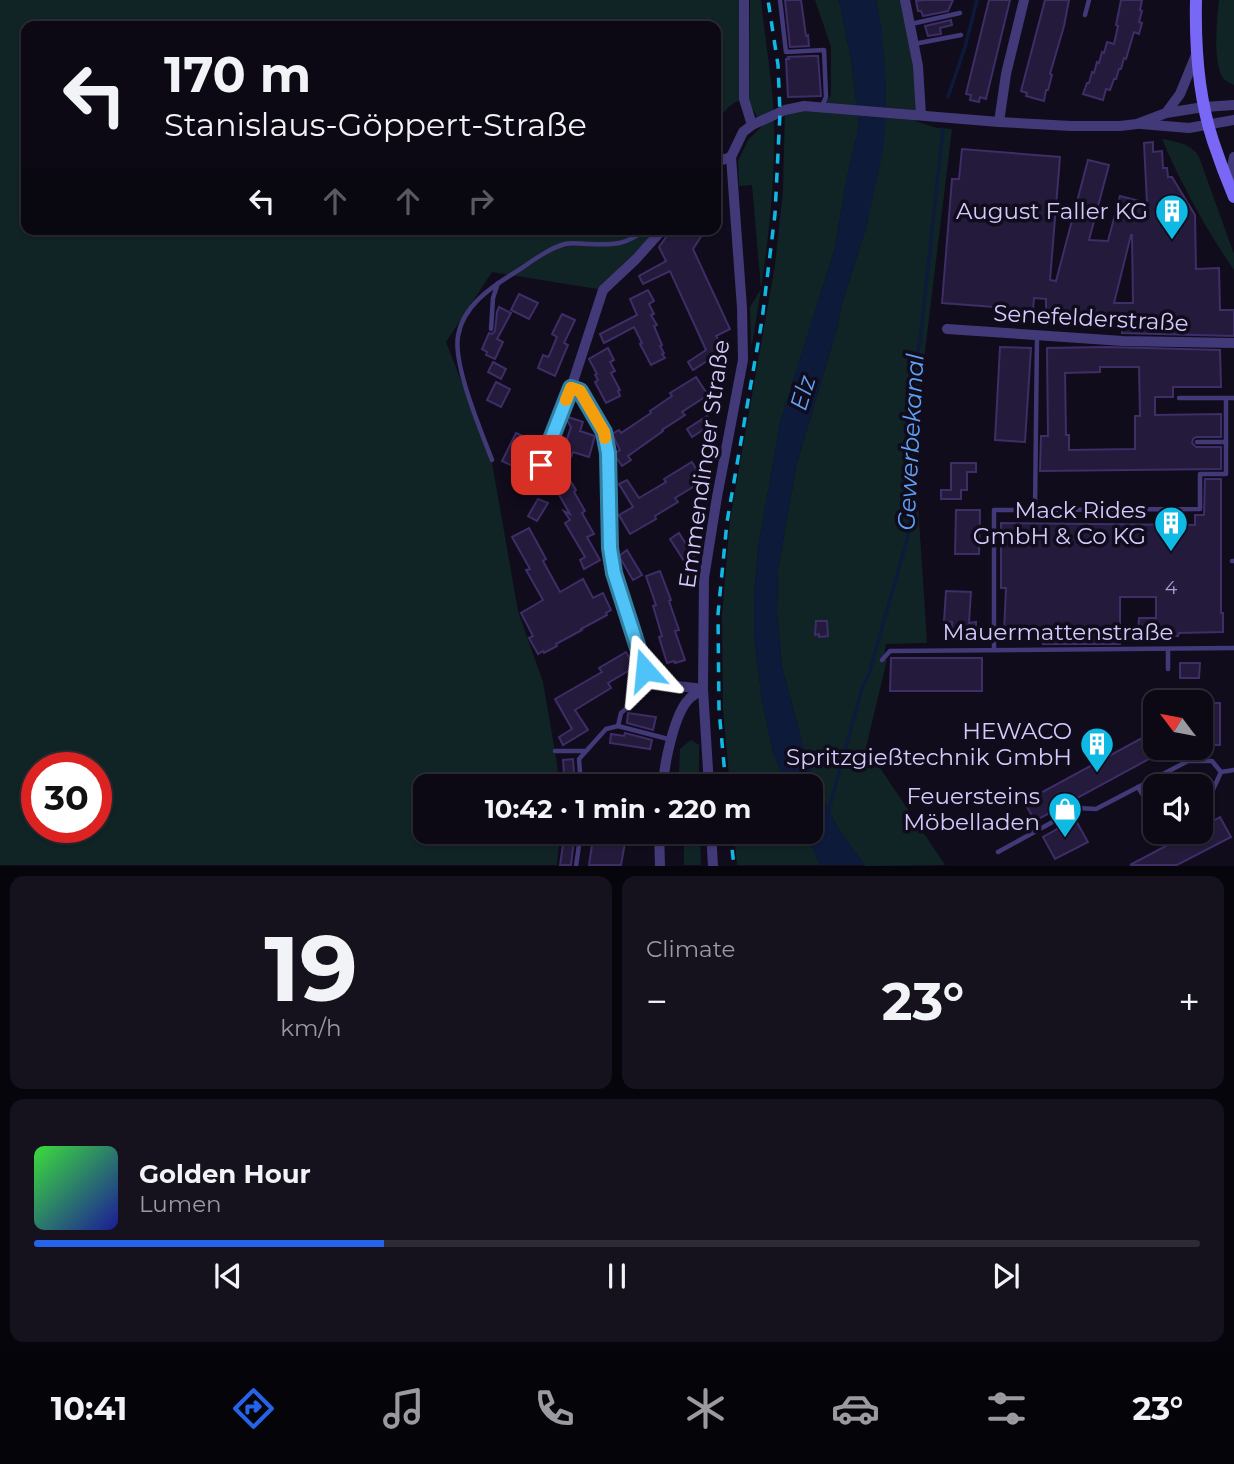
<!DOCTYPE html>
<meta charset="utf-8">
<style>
body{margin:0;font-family:Montserrat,sans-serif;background:#15121e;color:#f1f3f6;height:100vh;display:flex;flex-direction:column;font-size:26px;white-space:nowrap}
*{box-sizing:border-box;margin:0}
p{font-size:23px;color:#9a9aa0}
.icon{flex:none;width:38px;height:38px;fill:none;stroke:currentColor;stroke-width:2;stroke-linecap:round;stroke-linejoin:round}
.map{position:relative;height:866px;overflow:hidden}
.details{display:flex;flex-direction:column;gap:10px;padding:10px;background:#07050c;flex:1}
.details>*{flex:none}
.hud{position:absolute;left:21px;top:21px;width:700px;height:214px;border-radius:14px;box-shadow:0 2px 5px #0004,0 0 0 2px #2c2a34;background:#0c0915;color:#f1f3f6;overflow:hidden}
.needle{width:46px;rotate:302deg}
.buttons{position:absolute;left:1143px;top:690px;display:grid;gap:14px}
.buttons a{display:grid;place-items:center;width:70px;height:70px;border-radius:14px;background:#0c0915;box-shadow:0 2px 5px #0004,0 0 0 2px #2c2a34;font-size:35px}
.speed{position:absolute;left:21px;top:752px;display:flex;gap:14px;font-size:35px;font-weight:700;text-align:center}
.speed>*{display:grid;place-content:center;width:91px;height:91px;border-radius:50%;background:#0c0915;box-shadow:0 2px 5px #0004,0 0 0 2px #2c2a34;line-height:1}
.speed .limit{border:10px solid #d22;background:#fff;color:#111}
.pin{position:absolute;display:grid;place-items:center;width:60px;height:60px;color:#fff;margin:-30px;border-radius:14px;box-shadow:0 4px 10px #0006}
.me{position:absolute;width:77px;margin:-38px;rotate:342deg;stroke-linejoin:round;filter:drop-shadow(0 0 5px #0008)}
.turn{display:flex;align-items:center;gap:24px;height:147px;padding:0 28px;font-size:32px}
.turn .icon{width:91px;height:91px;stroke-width:2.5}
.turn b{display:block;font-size:49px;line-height:60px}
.lanes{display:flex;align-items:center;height:66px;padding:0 28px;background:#0003;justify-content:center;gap:35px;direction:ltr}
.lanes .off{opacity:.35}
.big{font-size:52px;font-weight:700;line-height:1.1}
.details .tile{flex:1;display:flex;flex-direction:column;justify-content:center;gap:10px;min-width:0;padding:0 24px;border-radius:14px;background:#15121e}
.details .dial{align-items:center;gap:0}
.dial b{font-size:91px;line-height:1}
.song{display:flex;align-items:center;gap:21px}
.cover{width:84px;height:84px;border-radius:10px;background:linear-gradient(135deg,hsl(120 70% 55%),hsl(240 70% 35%))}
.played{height:7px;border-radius:4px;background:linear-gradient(90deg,#2563eb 30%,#2c2a34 30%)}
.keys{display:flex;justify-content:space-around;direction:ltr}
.heat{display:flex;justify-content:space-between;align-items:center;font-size:38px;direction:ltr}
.details .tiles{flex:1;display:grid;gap:10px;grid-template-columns:1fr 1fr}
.tile:last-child{grid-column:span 2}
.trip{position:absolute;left:413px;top:774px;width:410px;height:70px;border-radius:14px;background:#0c0915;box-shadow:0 2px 5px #0004,0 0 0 2px #2c2a34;font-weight:700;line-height:70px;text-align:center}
.tab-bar{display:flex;height:112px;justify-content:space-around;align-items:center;background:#050408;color:#9a9aa0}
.tab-bar .icon{width:49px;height:49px}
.tab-bar .on{color:#2563eb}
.tab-bar b{font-size:32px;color:#f1f3f6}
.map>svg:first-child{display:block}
</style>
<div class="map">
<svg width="1234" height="866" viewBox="0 0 1234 866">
<rect width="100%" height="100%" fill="#100c1c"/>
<g fill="#102425" fill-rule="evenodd">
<path d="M0,0H744V99C731,101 723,113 716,123V26H26V229H656L651,237L597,289L492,272L446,342L491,457L518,611L543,682L557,764L559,786H425V831H560L557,865H0ZM37,768H96V828H37Z"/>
<path d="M750,0H761C765,39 772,78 774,117C776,193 765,269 752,344L751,343L750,307L761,289L752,185L739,186L738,161L748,140L762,126L749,102Z"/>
<path d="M815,0H839L851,59L859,125L846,182L835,248L780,423L758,549L754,596V636L762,700L773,752L787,786H730L723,709L722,615L730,520L775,265L783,190L785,110L821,106L831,96V47Z"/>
<path d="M876,0H905L921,115L915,121L937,128L952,129L914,442L927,643L886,644L884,655L880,659L887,660L866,747L945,865L865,866L837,827L809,768L782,667L777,614L778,569L797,463L838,325L842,303L867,225L882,32Z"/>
<path d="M1219,0H1234V85C1232,84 1226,81 1224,79C1212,66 1217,18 1219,0Z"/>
<path d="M1162,139C1177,142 1191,143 1199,157L1234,254V270C1206,229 1181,184 1162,139Z"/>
<path d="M691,740L699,745V786H674L679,774L680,749Z"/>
<path d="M684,831H700L701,865H684Z"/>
<path d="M734,831H806L820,865H737Z"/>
</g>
<path fill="#0d1a3a" d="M839,0H876L882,32L886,80V121L883,151L867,225L842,303L838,325L797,463L778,569L777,614L782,667L809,768L837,827L865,865H820L806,831H810V786H787L773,752L762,700L754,636V596L758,549L780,422L835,248L846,182L859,125L851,59Z"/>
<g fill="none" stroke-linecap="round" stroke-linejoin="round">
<g stroke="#0d1a3a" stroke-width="3.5">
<path d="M948,97L965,47L977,0"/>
<path d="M828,813L863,685L869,674L908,536L911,381L920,341L943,129"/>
</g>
</g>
<g fill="#241a3b" stroke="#3e2d66" stroke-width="2" fill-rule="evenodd">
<path d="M785,0H801L806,36L808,35L809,46L790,47Z"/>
<path d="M925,0H953L948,11L923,16L921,11H918L916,1Z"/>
<path d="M989,0H1010L986,99L980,97L979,102L970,100L971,95L966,94Z"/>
<path d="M1045,0H1069L1064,26L1050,74L1052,75L1048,90H1046L1044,101L1026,96L1027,93L1021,91Z"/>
<path d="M1121,0H1142L1140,10L1142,11L1139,22L1142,23L1139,34L1134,32L1126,59L1124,58L1121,69H1119L1116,79H1114L1110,90L1106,89L1103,100L1083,94L1087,83H1089L1092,72L1094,73L1097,62L1099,63L1102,52L1104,53L1107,42L1114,44L1118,26L1116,25Z"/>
<path d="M951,20L952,25L940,28L941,34L928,36L925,26Z"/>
<path d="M811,56H818L821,96L788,97L786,59H789L788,57Z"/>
<path d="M1153,142V152L1162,151L1163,168H1167L1168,177H1172L1195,215L1196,269L1219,268L1220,310H1234V336L1122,333V322L1091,311L1090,314L1046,311V299L1034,298L1033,310L942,303L952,179H959L962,149L1060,157L1050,280L1056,281L1088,160L1109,165L1089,240L1108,241L1120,196L1147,203L1144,143ZM1131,235H1132L1133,303H1114Z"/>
<path d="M672,229H706L693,249L730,329L716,336L724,350L693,370L688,362L706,350L670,271L643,284L639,276L666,261L659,247Z"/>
<path d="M648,290L654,301L649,304L654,314L651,315L657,325L654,326L662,345L660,346L664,353L662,354L665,358L651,365L640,344L642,343L634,327L604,343L600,334L637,315L630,299Z"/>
<path d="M519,294L538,303L529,319L511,310Z"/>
<path d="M499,307L511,313L497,339L503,342L495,359L486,355L487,352L482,349L489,333L492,334L495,331L497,312Z"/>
<path d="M562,314L575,320L564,343L568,345L555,376L538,368L543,355L548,357L549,356L557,337L552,334Z"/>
<path d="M1000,347L1031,348L1025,442L995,440Z"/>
<path d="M1107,347L1220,350L1221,387H1173V397H1155V415L1221,414V437H1196L1193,439L1192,443L1196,447H1221V469L1040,471L1041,436H1048L1047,348ZM1100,367H1139L1140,416H1135V449L1069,450V435H1066L1065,373L1100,372Z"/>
<path d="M608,348L614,360L610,362L615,371L611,373L620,390L618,391L620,396L606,403L595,382L598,380L595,375L597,374L589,359Z"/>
<path d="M493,362L506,369L501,379L488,372Z"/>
<path d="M696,377L708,395L682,412L685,415L662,430L663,431L628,456L631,460L622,466L615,456V453L620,450L612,434L619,430L621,433L651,413L650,411L672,396L670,393Z"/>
<path d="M496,382L510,389L501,407L487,400Z"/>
<path d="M707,416L712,424L692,437L687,429Z"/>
<path d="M568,417L583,422L580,431L595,436L589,457L573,452L571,457L562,454L571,427L567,420Z"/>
<path d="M516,433L533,441L519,469L502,461Z"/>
<path d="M692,462L703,481L675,498L678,502L655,516L656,519L630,534L619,515L633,507L619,484L627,480L639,498L666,482L664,479Z"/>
<path d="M951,463H976V472H967V490H961V499H941V490H951Z"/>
<path d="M563,469L576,490L574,492L585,511L582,513L594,534L587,537L600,560L584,569L580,560L585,557L565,523L570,520L564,511L570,514L549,477Z"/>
<path d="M1205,479H1221V613H1223V632L1179,633L1178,636H1157V634H1138L1139,618H1156V597H1120V644H1043V632H1004L1006,588H1001V523L1195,525V515H1204Z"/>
<path d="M538,499L548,503L537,521L528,516Z"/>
<path d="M956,510H980L979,554H955Z"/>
<path d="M529,528L546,559L543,561L560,592L583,579L593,598L603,593L611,610L606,613L607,615L581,629L582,630L556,644L557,646L544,653L543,651L538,654L529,638L533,636L521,613L543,600L526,570L530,569L512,537Z"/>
<path d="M679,533L695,558L686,564L670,539Z"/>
<path d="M627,550L642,575L633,580L619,556Z"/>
<path d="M660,571L671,600L669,601L679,630L675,631L685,660L675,663L674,661L667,663L659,637L662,636L653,606L656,605L646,576Z"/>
<path d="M946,591L971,592L969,623L976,622V633L952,632V622L944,621Z"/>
<path d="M816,621H827L828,636L819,637V634L815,635Z"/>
<path d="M626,652L635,667L608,683L611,688L575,710L588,730L563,745L559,737L572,729L555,699L602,672L599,668Z"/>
<path d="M891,658H982V691H890Z"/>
<path d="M1180,663H1200L1199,678H1180Z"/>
<rect x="1200" y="703" width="20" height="42"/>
<path d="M628,713L656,717L653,730L627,723Z"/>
<path d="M1155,731V747H1171L1035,821L1024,802Z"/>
<path d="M625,733L652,740L650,749L610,743L611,734L624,736Z"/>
<path d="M573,759L575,786H565L563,760Z"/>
<path d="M1220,817L1231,837L1177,865H1130L1194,831H1200V828Z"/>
<path d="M1075,819L1088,842L1055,859L1043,837Z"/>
<path d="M565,831H575L571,865H560Z"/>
<path d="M594,832L626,837L621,865H589Z"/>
</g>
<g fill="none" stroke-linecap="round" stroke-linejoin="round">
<g stroke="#423a78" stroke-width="4.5">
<path d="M780,0L786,52L824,50L826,97L822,106"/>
<path d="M1085,15L1089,0"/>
<path d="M911,24L960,13"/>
<path d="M914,44L961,35"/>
<path d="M491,329L493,298L498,283"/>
<path d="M1179,398H1234"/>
<path d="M1197,442H1226"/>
<path d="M492,460C481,431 453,365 458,336C463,306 490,288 514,273C530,263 547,249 565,244C572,242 580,244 587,244C614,245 624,246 647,229"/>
<path d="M1035,510L1037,336"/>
<path d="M1232,561H1234"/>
<path d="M994,650V510L1200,509V474H1226V398"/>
<path d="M882,660L890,651L1234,648"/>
<path d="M1168,669V650"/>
<path d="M618,726L621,713L658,681"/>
<path d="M555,751H585"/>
<path d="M581,786L579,759L606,729L618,726L672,740"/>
<path d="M1138,787L1144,797"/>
<path d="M1206,805L1210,811"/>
<path d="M1200,808L1206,805L1221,772L1234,770"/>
<path d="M998,852L1078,808L1096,809L1188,761H1212L1221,772"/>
<path d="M576,866L581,831"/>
</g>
<g stroke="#423a78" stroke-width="10">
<path d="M744,0V99L752,125"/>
<path d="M905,0L918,66L921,115"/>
<path d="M1166,113L1204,107L1234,105"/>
<path d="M999,122L1006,74L1024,0"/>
<path d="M1141,124L1189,128L1234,120"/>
<path d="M716,162L731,157"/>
<path d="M1229,183L1234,157"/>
<path d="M947,329L1123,341L1234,343"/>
<path d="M571,388L580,391L604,432L608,453L610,548L614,573L645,670L661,684L703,689"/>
<path d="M540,475L541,465L571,388L603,290L636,259L663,229"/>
<path d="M663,786C664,765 674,714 689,699C693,695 699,692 703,689"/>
<path d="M709,786L703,689L704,578L717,497L743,360L742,308L731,157L743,132L752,125L785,110L804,106L999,122L1071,126H1120L1137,124L1166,113L1180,94L1196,55"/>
<path d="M659,831L660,866"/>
<path d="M711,831L713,866"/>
</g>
<path stroke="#7967f6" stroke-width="12" d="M1196,0C1195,46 1198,96 1213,141C1219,159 1226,178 1234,197"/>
<g stroke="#0ebae4" stroke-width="3.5" stroke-dasharray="10 9" stroke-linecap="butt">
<path d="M726,786L719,710L718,614L727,522L762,320L775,214L780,113L778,65L768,0"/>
<path d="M730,831L734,866"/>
</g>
</g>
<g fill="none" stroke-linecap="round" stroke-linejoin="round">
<g stroke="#337fa1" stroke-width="18">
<path id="route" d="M541,465L571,388L580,391L604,432L608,453L610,548L614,573L645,670"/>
</g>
<use href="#route" stroke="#4fc3f7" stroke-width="12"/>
<path stroke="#f59e0b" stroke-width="12" d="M566,400L571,388L580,391L604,432L605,438"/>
</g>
<defs>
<g id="building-pin" transform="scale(1.75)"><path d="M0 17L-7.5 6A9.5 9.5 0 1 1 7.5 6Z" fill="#0ebae4" stroke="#100c1c"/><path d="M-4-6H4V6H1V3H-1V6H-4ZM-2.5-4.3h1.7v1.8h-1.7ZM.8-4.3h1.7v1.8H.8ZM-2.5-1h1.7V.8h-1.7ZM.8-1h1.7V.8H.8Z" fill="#fff"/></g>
<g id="shop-pin" transform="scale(1.75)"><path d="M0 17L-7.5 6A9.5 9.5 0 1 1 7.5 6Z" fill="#0ebae4" stroke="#100c1c"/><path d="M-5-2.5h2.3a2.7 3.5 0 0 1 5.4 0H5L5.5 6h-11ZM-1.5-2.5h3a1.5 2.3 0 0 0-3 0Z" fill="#fff"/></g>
</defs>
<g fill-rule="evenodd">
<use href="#building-pin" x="1172" y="211"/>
<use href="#building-pin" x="1171" y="523"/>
<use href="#building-pin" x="1097" y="744"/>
<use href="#shop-pin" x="1065" y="809"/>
</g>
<g text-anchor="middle" stroke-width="7" stroke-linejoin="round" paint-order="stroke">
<g font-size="19" fill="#a99ecc">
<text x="1171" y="594">4</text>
</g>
<g font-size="23" fill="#d5cafc" stroke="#100c1c" text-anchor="end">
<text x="1148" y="219">August Faller KG</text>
<text x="1146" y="518">Mack Rides<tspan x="1146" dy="26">GmbH &amp; Co KG</tspan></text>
<text x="1072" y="739">HEWACO<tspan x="1072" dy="26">Spritzgießtechnik GmbH</tspan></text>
<text x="1040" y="804">Feuersteins<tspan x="1040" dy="26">Möbelladen</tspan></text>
</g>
<g font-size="23" fill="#d5cafc" stroke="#100c1c">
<text transform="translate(1091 318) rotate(3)" y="8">Senefelderstraße</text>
<text transform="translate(704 464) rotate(-82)" y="8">Emmendinger Straße</text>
<text x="1058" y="640">Mauermattenstraße</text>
</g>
<g font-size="24" font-style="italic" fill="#5fa1f5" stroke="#100c1c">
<text transform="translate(803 393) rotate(-73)" y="8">Elz</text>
<text transform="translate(911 442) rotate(-87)" y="8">Gewerbekanal</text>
</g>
</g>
</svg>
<div class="buttons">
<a><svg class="needle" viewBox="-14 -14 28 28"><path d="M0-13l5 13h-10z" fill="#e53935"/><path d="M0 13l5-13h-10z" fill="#9a9aa0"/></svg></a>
<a><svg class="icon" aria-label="sound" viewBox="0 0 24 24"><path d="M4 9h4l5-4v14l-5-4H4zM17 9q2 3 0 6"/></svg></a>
</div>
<div class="speed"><div class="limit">30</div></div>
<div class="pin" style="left:541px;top:465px;background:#d93025"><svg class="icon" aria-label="arrive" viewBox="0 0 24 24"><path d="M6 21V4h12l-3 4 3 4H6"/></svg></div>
<svg class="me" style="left:645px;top:670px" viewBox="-20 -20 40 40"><path d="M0-17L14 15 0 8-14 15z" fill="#4fc3f7" stroke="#fff" stroke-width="4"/></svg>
<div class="trip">10:42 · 1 min · 220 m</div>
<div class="hud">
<div class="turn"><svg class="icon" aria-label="left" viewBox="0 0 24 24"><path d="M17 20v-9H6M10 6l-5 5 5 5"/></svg><div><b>170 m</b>Stanislaus-Göppert-Straße</div></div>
<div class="lanes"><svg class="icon" aria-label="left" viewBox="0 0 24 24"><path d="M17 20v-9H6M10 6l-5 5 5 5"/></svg><svg class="icon off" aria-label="ahead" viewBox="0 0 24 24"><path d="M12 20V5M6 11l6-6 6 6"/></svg><svg class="icon off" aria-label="ahead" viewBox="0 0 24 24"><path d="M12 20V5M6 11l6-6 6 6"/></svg><svg class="icon off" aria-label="right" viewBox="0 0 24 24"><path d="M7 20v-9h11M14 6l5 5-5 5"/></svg></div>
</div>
</div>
<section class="details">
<div class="tiles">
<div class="tile dial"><b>19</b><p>km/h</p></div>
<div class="tile"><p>Climate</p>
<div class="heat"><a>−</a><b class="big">23°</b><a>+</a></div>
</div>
<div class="tile">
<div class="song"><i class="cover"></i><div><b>Golden Hour</b><p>Lumen</p></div></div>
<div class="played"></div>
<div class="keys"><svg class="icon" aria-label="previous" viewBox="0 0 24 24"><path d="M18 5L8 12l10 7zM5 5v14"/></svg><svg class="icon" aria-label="pause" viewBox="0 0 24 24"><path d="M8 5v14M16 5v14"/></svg><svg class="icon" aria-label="next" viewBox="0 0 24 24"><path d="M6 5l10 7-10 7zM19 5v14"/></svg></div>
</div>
</div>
</section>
<nav class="tab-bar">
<b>10:41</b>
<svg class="icon on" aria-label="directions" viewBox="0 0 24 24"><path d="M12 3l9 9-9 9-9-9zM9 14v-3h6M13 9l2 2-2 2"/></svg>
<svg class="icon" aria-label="music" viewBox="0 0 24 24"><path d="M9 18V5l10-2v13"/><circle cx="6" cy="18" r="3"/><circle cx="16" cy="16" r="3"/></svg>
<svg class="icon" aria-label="phone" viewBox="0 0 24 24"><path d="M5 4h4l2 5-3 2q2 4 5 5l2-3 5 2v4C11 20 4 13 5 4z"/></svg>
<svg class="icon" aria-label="climate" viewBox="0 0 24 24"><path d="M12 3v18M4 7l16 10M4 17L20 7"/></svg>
<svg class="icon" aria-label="car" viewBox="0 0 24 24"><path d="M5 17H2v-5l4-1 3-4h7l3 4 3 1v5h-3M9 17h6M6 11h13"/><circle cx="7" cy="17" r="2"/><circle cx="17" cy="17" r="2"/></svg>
<svg class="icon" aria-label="filters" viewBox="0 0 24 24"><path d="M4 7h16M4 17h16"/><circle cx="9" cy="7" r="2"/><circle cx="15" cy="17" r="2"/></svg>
<b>23°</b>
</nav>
